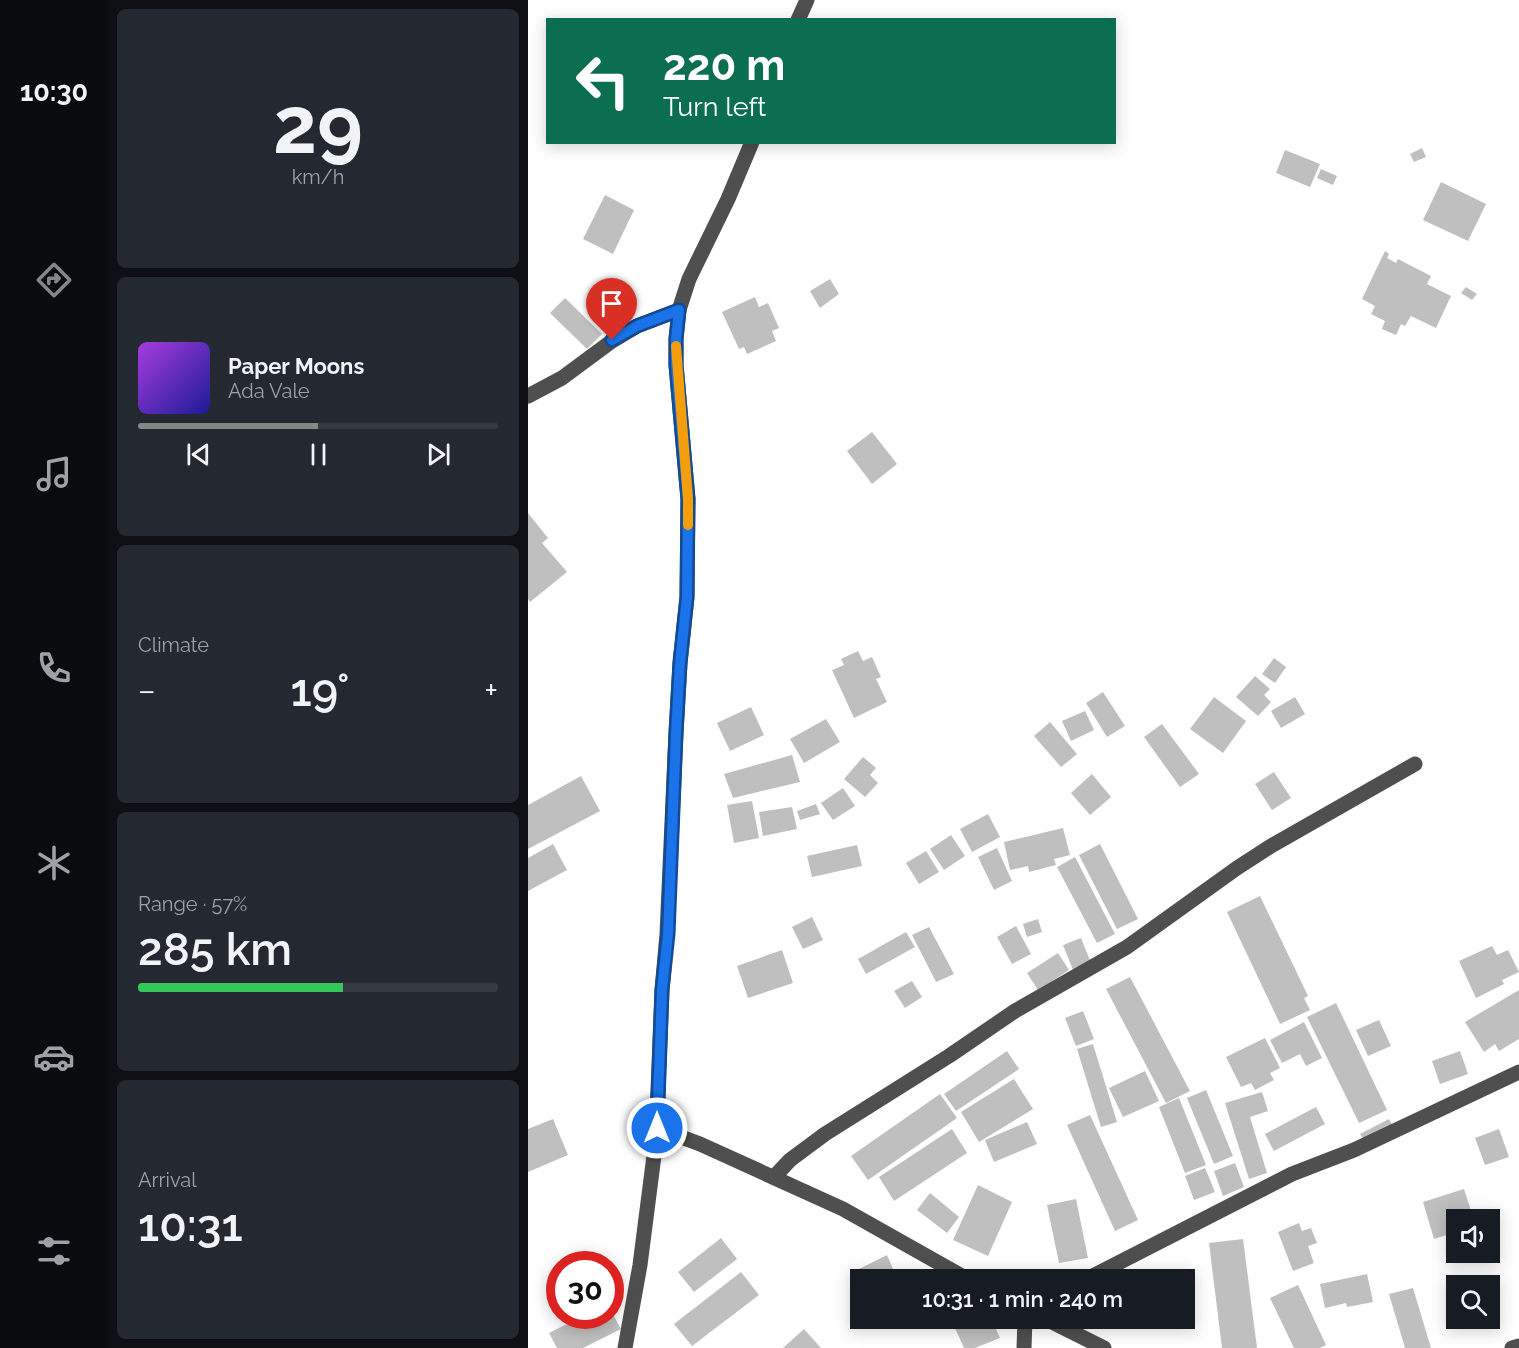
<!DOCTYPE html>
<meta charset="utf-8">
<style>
body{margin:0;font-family:Raleway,sans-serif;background:#242831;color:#f1f3f6;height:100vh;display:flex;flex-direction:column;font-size:22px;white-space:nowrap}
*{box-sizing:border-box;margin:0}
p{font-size:20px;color:#9ea1a6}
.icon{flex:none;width:33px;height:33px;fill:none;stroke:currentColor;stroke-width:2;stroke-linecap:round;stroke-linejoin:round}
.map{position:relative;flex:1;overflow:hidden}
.details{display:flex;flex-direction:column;gap:9px;padding:9px;background:#0d0f14;width:420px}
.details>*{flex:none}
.hud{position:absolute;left:18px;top:18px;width:570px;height:126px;border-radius:0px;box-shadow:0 3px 15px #0003;background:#0b6e4f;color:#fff;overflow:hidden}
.buttons{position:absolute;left:918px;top:1209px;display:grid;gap:12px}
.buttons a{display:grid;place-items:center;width:54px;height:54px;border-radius:0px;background:#171b24;box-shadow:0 3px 15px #0003;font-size:30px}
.speed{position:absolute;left:18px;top:1251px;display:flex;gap:12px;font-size:30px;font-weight:700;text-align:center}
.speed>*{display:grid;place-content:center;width:78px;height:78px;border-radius:50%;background:#171b24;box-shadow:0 3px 15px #0003;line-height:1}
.speed .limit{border:9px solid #d22;background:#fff;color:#111}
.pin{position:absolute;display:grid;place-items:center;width:51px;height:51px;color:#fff;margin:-62px -26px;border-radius:50% 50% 50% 0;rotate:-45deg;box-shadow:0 0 6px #0007}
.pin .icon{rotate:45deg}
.me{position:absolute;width:66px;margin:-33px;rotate:0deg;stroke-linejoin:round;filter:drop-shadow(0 0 4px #0008)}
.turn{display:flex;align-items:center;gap:21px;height:126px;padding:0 18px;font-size:27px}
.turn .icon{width:78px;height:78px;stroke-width:2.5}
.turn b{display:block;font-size:42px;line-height:51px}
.big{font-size:45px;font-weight:600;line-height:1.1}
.details .card{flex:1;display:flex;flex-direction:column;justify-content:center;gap:9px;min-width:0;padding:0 21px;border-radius:9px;background:#242831}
.details .dial{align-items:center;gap:0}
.dial b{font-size:78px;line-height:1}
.song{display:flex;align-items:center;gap:18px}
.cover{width:72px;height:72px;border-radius:9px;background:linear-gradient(135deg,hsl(280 70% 55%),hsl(240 70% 35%))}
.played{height:6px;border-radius:3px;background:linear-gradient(90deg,#858687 50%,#363941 50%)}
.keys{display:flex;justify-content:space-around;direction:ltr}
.heat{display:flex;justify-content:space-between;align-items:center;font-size:33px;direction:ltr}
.charge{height:9px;border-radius:4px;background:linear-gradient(90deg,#34c759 57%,#363941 0)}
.trip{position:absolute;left:322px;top:1269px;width:345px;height:60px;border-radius:0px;background:#171b24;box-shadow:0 3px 15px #0003;font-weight:600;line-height:60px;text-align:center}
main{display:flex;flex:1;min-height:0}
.tab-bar{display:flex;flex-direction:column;width:108px;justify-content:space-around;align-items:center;background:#090b0e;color:#9ea1a6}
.tab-bar .icon{width:42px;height:42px}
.tab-bar .selected{color:#858687}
.tab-bar b{font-size:27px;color:#f1f3f6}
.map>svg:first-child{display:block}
</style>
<main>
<nav class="tab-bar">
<b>10:30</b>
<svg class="icon selected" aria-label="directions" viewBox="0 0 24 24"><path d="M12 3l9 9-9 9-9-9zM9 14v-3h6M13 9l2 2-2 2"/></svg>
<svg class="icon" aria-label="music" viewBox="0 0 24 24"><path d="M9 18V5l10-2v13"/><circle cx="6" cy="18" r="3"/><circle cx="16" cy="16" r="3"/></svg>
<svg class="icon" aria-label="phone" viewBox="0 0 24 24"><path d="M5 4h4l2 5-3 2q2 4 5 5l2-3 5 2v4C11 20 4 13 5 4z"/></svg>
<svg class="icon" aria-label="climate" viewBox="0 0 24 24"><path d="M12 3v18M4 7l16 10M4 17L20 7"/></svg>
<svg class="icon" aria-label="car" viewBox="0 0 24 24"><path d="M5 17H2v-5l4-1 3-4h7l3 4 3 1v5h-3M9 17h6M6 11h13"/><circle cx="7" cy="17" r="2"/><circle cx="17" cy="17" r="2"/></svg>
<svg class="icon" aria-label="filters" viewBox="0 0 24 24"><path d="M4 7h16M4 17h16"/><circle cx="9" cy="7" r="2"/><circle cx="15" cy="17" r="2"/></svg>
</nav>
<section class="details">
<div class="card dial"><b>29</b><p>km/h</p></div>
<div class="card">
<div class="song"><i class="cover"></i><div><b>Paper Moons</b><p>Ada Vale</p></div></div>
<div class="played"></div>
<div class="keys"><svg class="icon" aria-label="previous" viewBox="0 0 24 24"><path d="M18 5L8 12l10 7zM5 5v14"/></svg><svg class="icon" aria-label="pause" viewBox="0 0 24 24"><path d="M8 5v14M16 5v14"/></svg><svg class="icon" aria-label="next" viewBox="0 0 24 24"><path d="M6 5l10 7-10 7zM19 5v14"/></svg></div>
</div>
<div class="card"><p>Climate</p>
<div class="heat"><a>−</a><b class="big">19°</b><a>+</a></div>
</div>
<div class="card"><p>Range · 57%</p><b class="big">285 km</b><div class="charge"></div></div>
<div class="card"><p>Arrival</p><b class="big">10:31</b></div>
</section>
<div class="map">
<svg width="991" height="1348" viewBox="0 0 991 1348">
<rect width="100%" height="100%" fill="#fff"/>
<g fill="#bfbfbf">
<path d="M894,148L898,157L886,162L882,154Z"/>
<path d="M757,150L792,164L782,187L748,173Z"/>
<path d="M793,169L809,176L805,185L789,178Z"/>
<path d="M913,182L958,204L940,241L895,220Z"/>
<path d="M77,195L106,210L85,254L55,239Z"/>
<path d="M857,251L861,254L859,258L868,263L870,259L903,276L899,284L923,296L908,328L883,316L877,326L873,324L868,335L854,329L857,321L843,314L847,306L834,299Z"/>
<path d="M302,279L311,294L292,308L282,291Z"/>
<path d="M938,287L949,294L944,300L933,293Z"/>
<path d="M227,297L231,307L240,303L251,328L244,331L248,341L219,354L216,347L211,349L194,312Z"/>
<path d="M37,298L74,334L59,349L22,313Z"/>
<path d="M344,432L369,464L344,484L319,451Z"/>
<path d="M0,513L20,538L14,543L39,572L2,602L0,599Z"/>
<path d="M330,651L335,661L344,657L353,677L348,679L359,702L326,718L304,670L316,665L313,659Z"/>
<path d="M746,658L758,667L747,683L734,674Z"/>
<path d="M727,676L742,689L736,695L743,702L730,716L708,697Z"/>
<path d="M575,692L597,726L579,737L558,703Z"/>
<path d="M686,697L718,721L695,753L662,729Z"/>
<path d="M767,697L777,714L753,728L743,711Z"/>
<path d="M223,707L236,735L202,751L189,723Z"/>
<path d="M557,711L566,730L543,741L534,721Z"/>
<path d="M298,719L312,742L276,763L262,739Z"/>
<path d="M522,722L549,754L533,767L506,736Z"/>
<path d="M634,724L671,774L652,787L616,737Z"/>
<path d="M264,755L272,782L205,798L196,774Z"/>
<path d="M335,757L348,768L342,775L350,783L337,797L316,779Z"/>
<path d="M746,772L763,798L744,810L727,784Z"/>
<path d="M564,774L583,797L562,815L543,793Z"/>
<path d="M53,776L72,811L0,849V805Z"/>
<path d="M315,788L327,806L305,820L293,803Z"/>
<path d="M224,801L231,838L206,843L199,805Z"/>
<path d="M288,804L292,814L272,820L269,811Z"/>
<path d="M264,807L269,829L235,836L231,812Z"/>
<path d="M460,814L472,837L444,852L432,829Z"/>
<path d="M535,828L542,855L526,859L528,865L501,872L500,866L482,870L476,842Z"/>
<path d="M423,835L437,856L416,870L402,849Z"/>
<path d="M25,844L39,870L0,891V858Z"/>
<path d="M572,844L610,919L589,929L551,855Z"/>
<path d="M329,845L334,866L284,877L279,856Z"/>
<path d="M469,848L484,881L466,890L450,857Z"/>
<path d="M398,851L411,872L391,884L378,863Z"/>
<path d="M547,857L587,934L569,943L529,867Z"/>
<path d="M732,896L780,996L776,998L782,1010L752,1024L699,912Z"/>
<path d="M284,917L295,940L275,949L264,927Z"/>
<path d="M510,919L514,932L499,937L495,924Z"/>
<path d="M488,926L503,954L484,964L469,937Z"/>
<path d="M401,927L426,974L408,982L384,935Z"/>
<path d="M378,932L387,947L338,974L330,959Z"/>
<path d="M553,938L563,963L545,970L535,945Z"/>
<path d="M964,946L969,955L980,950L991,972L974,980L976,984L948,998L931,961Z"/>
<path d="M254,950L265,983L220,998L209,966Z"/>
<path d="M530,953L541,970L510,990L499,973Z"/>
<path d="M602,977L662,1091L638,1103L578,989Z"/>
<path d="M384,981L394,997L377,1008L366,991Z"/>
<path d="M991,990V1039L971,1051L967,1044L956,1052L937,1022Z"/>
<path d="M808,1003L859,1110L831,1123L779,1017Z"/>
<path d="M555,1011L566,1039L548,1046L537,1018Z"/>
<path d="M851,1020L863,1046L840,1056L828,1030Z"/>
<path d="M776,1022L794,1058L778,1066L772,1054L754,1063L742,1040Z"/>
<path d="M737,1038L752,1068L742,1073L746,1080L727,1090L723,1083L713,1087L698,1057Z"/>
<path d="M565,1044L589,1122L573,1127L549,1049Z"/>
<path d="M479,1051L491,1069L428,1111L416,1094Z"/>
<path d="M932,1051L940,1074L912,1084L904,1061Z"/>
<path d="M617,1071L631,1101L595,1117L581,1088Z"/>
<path d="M486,1079L505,1109L451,1142L433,1112Z"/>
<path d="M678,1090L705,1156L686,1164L659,1098Z"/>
<path d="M734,1092L740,1111L722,1117L739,1173L721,1179L697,1103Z"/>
<path d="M412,1094L429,1118L340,1180L323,1156Z"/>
<path d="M651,1098L678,1165L657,1173L631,1107Z"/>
<path d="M788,1107L797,1124L746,1151L737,1134Z"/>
<path d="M562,1115L610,1220L587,1231L539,1125Z"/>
<path d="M25,1119L40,1155L0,1172V1129Z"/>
<path d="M861,1119L866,1128L838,1143L832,1134Z"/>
<path d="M499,1122L509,1144L466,1162L457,1140Z"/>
<path d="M424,1129L439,1153L366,1201L351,1177Z"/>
<path d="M971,1129L981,1157L957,1165L947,1138Z"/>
<path d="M707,1163L716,1187L695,1196L686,1171Z"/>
<path d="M677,1168L687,1192L666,1200L657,1176Z"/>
<path d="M450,1185L484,1202L460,1256L425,1240Z"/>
<path d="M936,1189L946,1220H928V1232L906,1239L895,1202Z"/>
<path d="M402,1193L431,1217L419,1233L389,1210Z"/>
<path d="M548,1199L560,1258L531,1263L519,1205Z"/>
<path d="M771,1223L774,1231L783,1228L789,1243L780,1246L786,1263L765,1271L750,1232Z"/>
<path d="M193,1238L209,1259L166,1292L150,1272Z"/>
<path d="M715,1239L729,1348H694L681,1243Z"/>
<path d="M359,1255L370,1280H333L329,1270Z"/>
<path d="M213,1272L231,1295L164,1346L146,1324Z"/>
<path d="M839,1274L845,1302L819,1307L818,1303L797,1308L792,1284Z"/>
<path d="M770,1285L798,1345L792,1348H766L742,1298Z"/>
<path d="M885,1288L903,1348H877L861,1294Z"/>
<path d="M82,1309L93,1329L55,1348H29L21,1333L55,1316H82Z"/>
<path d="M428,1318H463L472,1338L447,1348H436L427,1328L431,1326Z"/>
<path d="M276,1329L293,1348H255Z"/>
</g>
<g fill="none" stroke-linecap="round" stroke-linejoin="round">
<g stroke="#4f4f4f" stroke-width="15">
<path d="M270,20L279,0"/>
<path d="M0,396L34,378L84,341L109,326L151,310"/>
<path d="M129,1128L172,1144L315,1209L441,1280"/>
<path d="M246,1177L262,1160L297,1134L421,1056L487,1011L599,947L709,868L743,846L887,764"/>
<path d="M557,1280L764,1174L826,1150L991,1072"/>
<path d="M516,1318L576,1348"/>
<path d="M97,1348L112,1265L128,1140L134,990L139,934L148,733L152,663L159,597L160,499L148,365V339L151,310L161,279L200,199L224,142"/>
<path d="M496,1348L497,1318"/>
<path d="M984,1348L991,1346"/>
</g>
</g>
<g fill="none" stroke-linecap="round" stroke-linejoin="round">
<g stroke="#114b97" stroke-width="15">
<path id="route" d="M84,340L109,326L151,310L148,339V365L160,499L159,597L152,663L148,733L140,934L134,990L129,1128"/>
</g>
<use href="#route" stroke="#1a73e8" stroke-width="10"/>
<path stroke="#f59e0b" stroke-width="10" d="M148,346L160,499V525"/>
</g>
</svg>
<div class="buttons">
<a><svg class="icon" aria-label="sound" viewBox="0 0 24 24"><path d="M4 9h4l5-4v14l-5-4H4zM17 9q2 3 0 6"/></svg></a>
<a><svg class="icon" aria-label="search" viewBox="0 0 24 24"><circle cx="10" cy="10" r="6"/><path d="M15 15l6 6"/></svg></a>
</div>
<div class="speed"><div class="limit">30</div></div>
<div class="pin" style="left:84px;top:340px;background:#d93025"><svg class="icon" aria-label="arrive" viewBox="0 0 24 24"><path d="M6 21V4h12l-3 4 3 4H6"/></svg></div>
<svg class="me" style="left:129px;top:1128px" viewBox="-20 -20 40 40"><circle r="17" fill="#1a73e8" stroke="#fff" stroke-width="3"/><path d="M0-11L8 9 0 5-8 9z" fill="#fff"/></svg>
<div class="trip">10:31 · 1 min · 240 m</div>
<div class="hud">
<div class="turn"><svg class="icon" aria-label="left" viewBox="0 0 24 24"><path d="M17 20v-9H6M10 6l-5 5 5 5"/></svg><div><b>220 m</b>Turn left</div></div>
</div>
</div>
</main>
